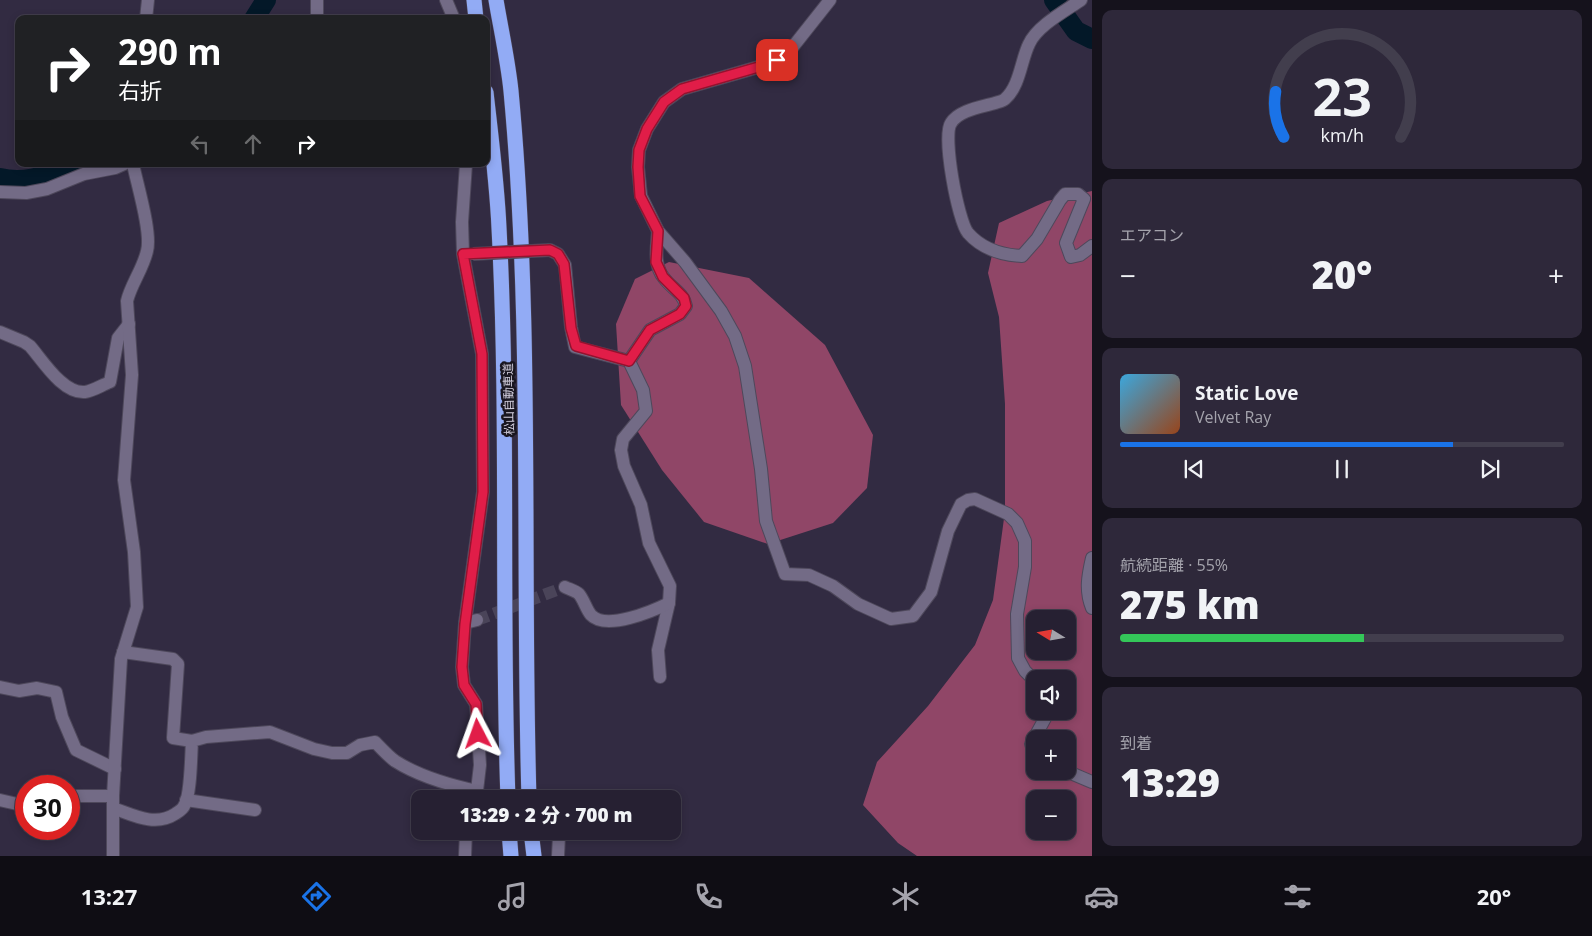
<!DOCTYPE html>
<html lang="ja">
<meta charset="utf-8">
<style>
body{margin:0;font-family:"Open Sans","Noto Sans JP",sans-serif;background:#2e283a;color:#f1f3f6;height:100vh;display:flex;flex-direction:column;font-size:19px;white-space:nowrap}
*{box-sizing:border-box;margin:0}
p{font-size:16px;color:#a4a3ac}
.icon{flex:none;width:28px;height:28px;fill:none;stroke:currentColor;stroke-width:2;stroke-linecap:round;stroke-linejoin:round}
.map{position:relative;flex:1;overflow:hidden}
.side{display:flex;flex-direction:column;gap:10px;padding:10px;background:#15121c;width:500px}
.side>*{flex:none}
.hud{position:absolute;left:15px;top:15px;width:475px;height:152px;border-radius:10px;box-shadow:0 2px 8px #0003,0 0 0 1px #423e4d;background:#202124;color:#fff;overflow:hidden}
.needle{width:32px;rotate:281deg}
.controls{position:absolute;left:1026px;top:610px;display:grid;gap:10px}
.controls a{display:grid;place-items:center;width:50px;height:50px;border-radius:10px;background:#262032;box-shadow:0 2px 8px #0003,0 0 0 1px #423e4d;font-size:25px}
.speed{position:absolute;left:15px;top:775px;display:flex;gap:10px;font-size:25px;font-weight:700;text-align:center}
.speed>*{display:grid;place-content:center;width:65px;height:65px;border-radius:50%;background:#262032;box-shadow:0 2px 8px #0003,0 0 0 1px #423e4d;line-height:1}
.speed .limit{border:8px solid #d22;background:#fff;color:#111}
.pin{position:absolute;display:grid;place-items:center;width:42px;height:42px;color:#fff;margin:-21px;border-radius:10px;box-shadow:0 2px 8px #0006}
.me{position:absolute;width:55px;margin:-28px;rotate:356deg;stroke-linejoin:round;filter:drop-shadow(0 0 4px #0008)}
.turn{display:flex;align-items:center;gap:18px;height:105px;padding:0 20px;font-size:22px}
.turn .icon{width:65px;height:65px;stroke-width:2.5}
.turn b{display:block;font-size:35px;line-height:42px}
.lanes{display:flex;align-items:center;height:48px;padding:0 20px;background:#0003;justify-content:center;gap:25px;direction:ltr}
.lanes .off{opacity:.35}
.big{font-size:38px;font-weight:800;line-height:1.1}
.side .card{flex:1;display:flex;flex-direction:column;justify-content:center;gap:8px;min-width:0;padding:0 18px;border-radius:10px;background:#2e283a}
.side .dial{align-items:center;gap:0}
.dial svg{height:130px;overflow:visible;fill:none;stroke:#423e4d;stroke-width:7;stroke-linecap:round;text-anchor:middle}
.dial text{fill:#f1f3f6;stroke:none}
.song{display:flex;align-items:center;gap:15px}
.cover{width:60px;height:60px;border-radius:8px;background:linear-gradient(135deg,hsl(200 70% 55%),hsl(20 70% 35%))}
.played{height:5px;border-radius:2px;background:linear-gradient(90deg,#1a73e8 75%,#423e4d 75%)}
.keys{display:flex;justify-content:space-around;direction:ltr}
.heat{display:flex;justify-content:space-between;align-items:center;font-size:28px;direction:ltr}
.charge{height:8px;border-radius:4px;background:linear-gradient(90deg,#34c759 55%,#423e4d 0)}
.trip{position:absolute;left:411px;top:790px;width:270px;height:50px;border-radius:10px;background:#262032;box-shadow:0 2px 8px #0003,0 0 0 1px #423e4d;font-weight:800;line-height:50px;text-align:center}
.menu{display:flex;height:80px;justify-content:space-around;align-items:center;background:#0f0d14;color:#a4a3ac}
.menu .icon{width:35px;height:35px}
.menu .on{color:#1a73e8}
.menu b{font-size:22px;color:#f1f3f6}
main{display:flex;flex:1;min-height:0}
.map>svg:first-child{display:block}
</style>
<main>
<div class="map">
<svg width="1092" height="856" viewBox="0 0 1092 856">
<rect width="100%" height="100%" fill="#322b42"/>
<g fill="#904667" fill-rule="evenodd">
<path d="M1092,191V856H917L898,843L863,805L877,762L928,706L975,645L993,600L1005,511V404L999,317L988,273L999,223L1047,201ZM1035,619H1068V651H1035ZM1035,679H1068V711H1035ZM1035,739H1068V771H1035ZM1035,799H1068V831H1035Z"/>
<path d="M669,262L749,278L825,345L873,435L867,488L833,523L768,544L704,522L662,470L621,405L616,324L635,279Z"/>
</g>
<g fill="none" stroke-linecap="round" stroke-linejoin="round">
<g stroke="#031828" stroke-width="20">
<path d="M1054,0L1076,31L1092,39"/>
<path d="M254,19L266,0"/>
<path d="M0,178C29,185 53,172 80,164"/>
</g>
<path stroke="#4a4459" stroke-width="12" stroke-dasharray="12 6" stroke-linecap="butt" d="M477,620L565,587"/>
<g stroke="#4e485b" stroke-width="14">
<g id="minor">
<path d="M317,0V19"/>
<path d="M446,0L454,19"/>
<path d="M830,0L792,48L777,60L762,66L682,89L664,102L647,129L639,150L638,167L641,196L658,231L685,262L721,311L735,336L745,366L761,469L766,521L785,574L809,575L833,586L858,604L891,619L913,616L931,592L948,531L961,504L968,500L975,499L1008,514L1017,523L1025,541V567L1017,614L1018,658L1025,671L1035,681"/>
<path d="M1081,0C1065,11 1037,26 1029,44C1021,60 1020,86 1005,99C1003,101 998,102 995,103C982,107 959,110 951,123C942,136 958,221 968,233C982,249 1001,255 1022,256L1037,239L1060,200L1065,194H1078L1084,199L1066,243L1071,257L1080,255L1092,246"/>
<path d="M146,19L148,0"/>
<path d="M466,164L462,222L463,254L482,354L483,492L465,623L462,667L464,685L476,704L480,765L476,799"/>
<path d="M0,192L26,193L47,189L84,174L115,168L124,164"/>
<path d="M550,250L558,254L565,265L571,327L575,347L629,361L643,390L646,411L623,439L621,450L624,466L641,505L649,543L670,586L669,603L658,650L660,677"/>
<path d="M0,332L24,342L30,346C43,361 63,394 85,392C93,391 102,385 110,382L118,338L129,324"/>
<path d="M629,361L650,330L680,314L686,306C683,292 672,289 664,278C653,265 657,246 658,231"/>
<path d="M1092,558C1088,575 1085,591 1092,608"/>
<path d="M565,587C569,589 576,591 579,594C584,600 586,609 591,615C606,631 653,611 669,603"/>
<path d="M465,623L477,620"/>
<path d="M123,652L173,659L178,664L173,738L192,741"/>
<path d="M0,687L19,691L37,688L56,692L62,717L76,750L115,769"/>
<path d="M1035,752L1031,744L1049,711"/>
<path d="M1066,771L1092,782"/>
<path d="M69,798L77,796H113"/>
<path d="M0,800L26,806"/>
<path d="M186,800L255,810"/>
<path d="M113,808C133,815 155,827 175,814C178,812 183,809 184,806C191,796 191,755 192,741L206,737L270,732L314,749L332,753H347L360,745L375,742C381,748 388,756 395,761C420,777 449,785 477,791"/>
<path d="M555,831L559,836L558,856"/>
<path d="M465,856L466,831"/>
</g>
</g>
<g stroke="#4e485b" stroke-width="14">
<path id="tertiary" d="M113,856V796L121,659L137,607L134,552L124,480L132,375L127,301C131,284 143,269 147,251C152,233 137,184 133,164"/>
</g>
<g stroke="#4e485b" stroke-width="16">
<g id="motorway">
<path d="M474,0L476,19"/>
<path d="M496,0C501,30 508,61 511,91C533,326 522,563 529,799"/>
<path d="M486,92C491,137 497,183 499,228C509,418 501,609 508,799"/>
<path d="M509,831L511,856"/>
<path d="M531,831L534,856"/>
</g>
</g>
<use href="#minor" stroke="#736b86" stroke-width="12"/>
<use href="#tertiary" stroke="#736b86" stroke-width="12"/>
<use href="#motorway" stroke="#92abf5" stroke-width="15"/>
<g stroke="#4e485b" stroke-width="14" stroke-linecap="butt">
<path id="minor-bridge" d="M473,254L550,250"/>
</g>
<use href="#minor-bridge" stroke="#736b86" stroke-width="12"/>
</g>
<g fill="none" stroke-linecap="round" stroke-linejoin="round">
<g stroke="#92132f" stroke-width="12">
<path id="route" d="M478,734L476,704L464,685L462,667L465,624L483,492L482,354L463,254L550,250L558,254L564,264L571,328L576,346L629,361L650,330L680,314L686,306L684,298L663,277L656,262L658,231L640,196L638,167L639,150L647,129L664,102L682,89L762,66L777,60"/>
</g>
<use href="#route" stroke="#e11d48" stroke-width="9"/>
</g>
<g text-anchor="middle" stroke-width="5" stroke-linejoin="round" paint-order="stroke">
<g font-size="12" fill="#d3cfde" stroke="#191620">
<text transform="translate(509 399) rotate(-91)" y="4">松山自動車道</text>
</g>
</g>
</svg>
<div class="controls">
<a><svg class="needle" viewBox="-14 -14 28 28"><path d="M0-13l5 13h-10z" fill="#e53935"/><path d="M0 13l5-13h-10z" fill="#a4a3ac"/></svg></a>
<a><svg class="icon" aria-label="sound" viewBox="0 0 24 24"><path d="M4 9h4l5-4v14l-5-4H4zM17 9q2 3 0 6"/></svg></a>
<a>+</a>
<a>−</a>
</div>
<div class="speed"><div class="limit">30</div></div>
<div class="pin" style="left:777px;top:60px;background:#d93025"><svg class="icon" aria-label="arrive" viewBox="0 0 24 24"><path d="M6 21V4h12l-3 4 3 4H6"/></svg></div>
<svg class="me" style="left:478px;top:734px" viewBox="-20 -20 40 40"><path d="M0-17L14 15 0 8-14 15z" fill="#e11d48" stroke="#fff" stroke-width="4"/></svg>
<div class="trip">13:29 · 2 分 · 700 m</div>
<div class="hud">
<div class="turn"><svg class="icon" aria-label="right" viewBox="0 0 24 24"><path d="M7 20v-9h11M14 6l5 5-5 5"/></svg><div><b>290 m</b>右折</div></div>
<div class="lanes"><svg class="icon off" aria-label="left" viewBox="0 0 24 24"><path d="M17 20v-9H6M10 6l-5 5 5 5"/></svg><svg class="icon off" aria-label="ahead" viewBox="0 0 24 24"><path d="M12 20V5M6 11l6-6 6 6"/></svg><svg class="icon" aria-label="right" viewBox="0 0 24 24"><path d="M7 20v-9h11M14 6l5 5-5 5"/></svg></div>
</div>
</div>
<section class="side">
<div class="card dial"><svg viewBox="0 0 100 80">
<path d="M14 69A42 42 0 1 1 86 69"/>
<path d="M14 69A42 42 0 0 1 9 41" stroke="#1a73e8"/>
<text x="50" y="56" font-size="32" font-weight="700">23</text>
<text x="50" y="72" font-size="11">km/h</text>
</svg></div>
<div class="card"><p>エアコン</p>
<div class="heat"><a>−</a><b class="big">20°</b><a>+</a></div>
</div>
<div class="card">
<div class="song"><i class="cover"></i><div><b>Static Love</b><p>Velvet Ray</p></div></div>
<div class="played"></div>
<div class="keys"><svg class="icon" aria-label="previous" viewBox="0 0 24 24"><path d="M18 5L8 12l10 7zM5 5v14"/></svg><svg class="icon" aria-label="pause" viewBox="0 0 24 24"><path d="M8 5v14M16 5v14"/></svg><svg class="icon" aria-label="next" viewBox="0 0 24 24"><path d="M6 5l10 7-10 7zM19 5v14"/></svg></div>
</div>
<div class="card"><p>航続距離 · 55%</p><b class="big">275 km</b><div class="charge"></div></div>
<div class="card"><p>到着</p><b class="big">13:29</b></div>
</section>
</main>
<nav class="menu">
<b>13:27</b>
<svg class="icon on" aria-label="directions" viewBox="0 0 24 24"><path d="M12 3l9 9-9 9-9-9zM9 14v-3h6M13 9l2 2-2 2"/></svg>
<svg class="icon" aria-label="music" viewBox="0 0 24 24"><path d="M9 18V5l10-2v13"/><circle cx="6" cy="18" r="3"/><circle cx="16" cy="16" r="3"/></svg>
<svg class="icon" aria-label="phone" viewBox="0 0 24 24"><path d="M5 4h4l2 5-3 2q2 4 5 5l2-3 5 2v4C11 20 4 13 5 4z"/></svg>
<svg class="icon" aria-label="climate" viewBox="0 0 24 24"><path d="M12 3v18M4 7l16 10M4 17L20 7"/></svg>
<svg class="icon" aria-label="car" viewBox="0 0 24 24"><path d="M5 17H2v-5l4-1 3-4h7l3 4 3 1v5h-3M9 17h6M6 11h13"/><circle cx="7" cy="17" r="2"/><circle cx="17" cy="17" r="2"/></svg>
<svg class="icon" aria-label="filters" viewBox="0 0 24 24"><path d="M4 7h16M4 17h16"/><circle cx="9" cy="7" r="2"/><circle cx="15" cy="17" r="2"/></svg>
<b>20°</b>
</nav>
